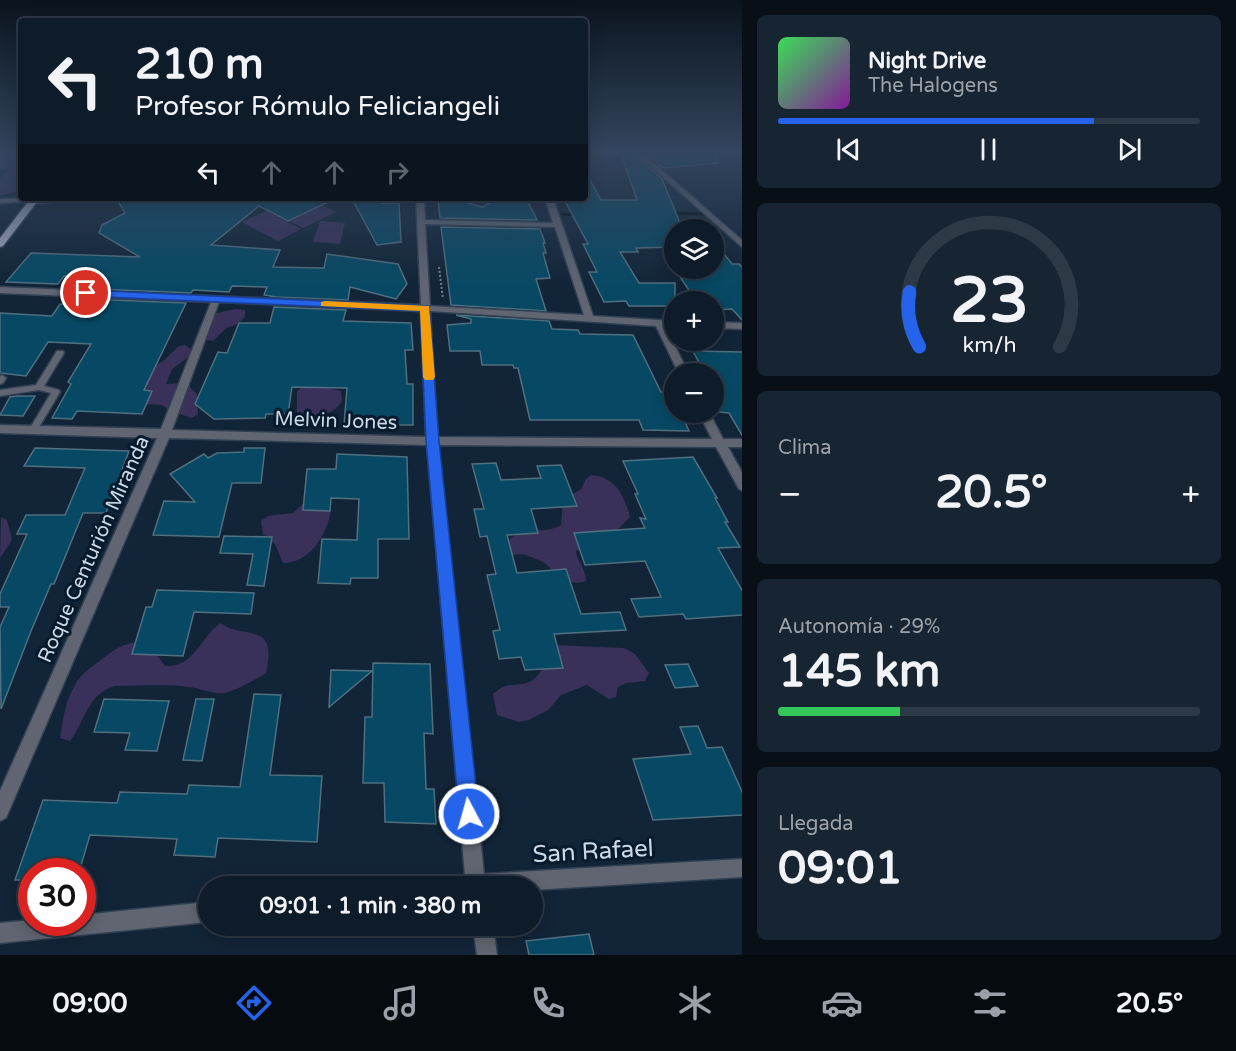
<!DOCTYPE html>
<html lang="es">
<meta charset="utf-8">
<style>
body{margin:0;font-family:"Varela Round",sans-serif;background:#172431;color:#f1f3f6;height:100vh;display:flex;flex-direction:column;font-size:22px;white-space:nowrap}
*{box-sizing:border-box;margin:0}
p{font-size:20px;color:#9ba1a8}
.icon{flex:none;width:33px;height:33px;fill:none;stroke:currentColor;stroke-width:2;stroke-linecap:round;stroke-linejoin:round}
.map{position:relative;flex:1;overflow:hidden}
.drawer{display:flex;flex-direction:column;gap:15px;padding:15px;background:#080f17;width:494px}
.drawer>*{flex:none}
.guide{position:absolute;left:18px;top:18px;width:570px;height:183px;border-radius:6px;box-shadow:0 3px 15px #0003,0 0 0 2px #2e3946;background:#0e1b29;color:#f1f3f6;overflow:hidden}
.controls{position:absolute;left:664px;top:219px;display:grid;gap:12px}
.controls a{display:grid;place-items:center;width:60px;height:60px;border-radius:50%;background:#0e1b29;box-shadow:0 3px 15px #0003,0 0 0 2px #2e3946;font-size:30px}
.speed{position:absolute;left:18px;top:858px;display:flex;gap:12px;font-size:30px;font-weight:700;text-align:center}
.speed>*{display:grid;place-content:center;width:78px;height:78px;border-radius:50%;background:#0e1b29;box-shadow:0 3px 15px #0003,0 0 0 2px #2e3946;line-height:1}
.speed .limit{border:9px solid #d22;background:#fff;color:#111}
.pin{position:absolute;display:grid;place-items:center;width:51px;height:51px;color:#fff;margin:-26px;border:3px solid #fff;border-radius:50%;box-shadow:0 2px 6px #0007}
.me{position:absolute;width:66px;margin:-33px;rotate:354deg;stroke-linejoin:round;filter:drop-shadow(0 0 4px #0008)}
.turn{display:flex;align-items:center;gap:21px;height:126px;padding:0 18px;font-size:27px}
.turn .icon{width:78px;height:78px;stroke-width:2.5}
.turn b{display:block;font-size:42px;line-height:51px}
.lanes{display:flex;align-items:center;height:57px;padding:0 18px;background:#0003;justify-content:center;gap:30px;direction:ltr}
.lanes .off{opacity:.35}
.big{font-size:45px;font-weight:700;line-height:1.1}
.drawer .tile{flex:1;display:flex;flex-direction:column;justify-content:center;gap:9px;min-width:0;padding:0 21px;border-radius:9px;background:#172431}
.drawer .dial{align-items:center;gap:0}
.dial svg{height:156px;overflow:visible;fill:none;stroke:#2e3946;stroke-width:7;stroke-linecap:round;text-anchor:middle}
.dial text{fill:#f1f3f6;stroke:none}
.song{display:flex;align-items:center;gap:18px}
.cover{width:72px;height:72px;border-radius:9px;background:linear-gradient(135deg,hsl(130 70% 55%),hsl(290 70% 35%))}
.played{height:6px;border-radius:3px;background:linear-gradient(90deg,#2563eb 75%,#2e3946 75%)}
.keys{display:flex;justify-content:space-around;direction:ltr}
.heat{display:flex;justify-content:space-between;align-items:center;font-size:33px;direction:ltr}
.charge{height:9px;border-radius:4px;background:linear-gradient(90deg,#34c759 29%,#2e3946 0)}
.trip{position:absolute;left:198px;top:876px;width:345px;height:60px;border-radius:30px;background:#0e1b29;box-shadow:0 3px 15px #0003,0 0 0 2px #2e3946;font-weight:700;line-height:60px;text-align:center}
.tab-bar{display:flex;height:96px;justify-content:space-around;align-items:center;background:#060b10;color:#9ba1a8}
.tab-bar .icon{width:42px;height:42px}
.tab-bar .on{color:#2563eb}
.tab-bar b{font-size:27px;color:#f1f3f6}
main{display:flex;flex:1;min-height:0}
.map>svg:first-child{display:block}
</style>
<main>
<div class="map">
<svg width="743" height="955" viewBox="0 0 743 955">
<rect width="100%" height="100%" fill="#122437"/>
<g fill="#39315a">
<path d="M0,152H21V191L0,196V179L7,170L0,168Z"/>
<path d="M319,203L336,212L303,228L285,219Z"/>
<path d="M266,211L301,229L278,241L242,222Z"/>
<path d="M320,221L345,223L340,244L313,242Z"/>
<path d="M235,309L245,310V317L237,324L226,328L213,341L202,339L213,314Z"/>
<path d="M185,345L192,350L187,358L172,369L166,384L186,383L197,394L198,414L192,418L170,411L162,405L142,404L122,385L163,361L179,346Z"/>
<path d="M304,383L341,391L342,401C333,416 313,419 297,416V392Z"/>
<path d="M591,475C616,477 624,495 630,517L608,539L576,551C577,562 586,568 586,581C570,587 559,576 548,566C543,561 533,558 526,555C521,553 513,555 507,556L502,549C522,519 537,538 561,525L563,500L581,489L586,479Z"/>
<path d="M319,500L331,510C327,535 310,563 283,563L275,544L263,534L261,521L268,516L293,513L304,503Z"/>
<path d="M1,517L7,520L12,540L0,558Z"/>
<path d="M220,623C245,641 278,619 266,673C259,678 233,692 225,693C213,695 201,688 189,687C165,684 139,686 115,686C87,694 86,720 70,741L60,738C63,720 65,701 75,685C81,673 92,667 102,659C128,638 145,635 165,666C194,668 200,638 220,623Z"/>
<path d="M553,645L624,648L635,654L649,673L645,681L626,683L618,687L616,697L609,699L587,685L561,695L548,710L529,720L519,722L497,715L493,694C509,680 514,688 529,682C542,677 547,657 553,645Z"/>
</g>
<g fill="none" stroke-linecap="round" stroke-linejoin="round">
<g stroke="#000b0f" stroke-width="3">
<path d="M671,213L710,214"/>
<path d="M556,215L578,214"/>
</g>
</g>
<g fill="#074964" stroke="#506f7f" stroke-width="1.5">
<path d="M717,152L718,163L663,168L645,153Z"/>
<path d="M621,153H634L662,179L682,228L675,227V247L636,248L638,252H620L639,283H675V306H629L626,301L604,302L589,272H597L583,244H588L565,201H579L577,198H585V171L601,200H637Z"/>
<path d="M116,198H337L288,221L259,206L211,245L280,250L273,267L324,268L327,254L398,264L407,284L396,299L350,287L348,300L276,297L264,295L267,287L232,286L229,292L193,290L191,293L95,289L102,277L64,276L58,284L6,282L31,253L140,257L99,233L102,225L125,213Z"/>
<path d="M497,198H526L537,220L440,218L438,199L468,200V203L483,207Z"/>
<path d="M352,199H382V203H399L401,242L377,245Z"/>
<path d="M441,227L540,229L545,243H543L546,253H543L550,278L536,279L546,311L451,305Z"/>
<path d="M714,241L732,264H739L743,268V321L732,309L714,310V302H697L680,277H697L691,268L714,269Z"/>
<path d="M88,299L186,303L144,390L152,391L142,414L77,411L72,419L52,418L71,384L68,382L91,344L48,342L26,376L0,373V313L52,316L60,304L84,305Z"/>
<path d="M274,307L346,310L343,321L411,323L413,350H405L407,384H413V425H344L347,388L292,387L288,414H266L265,418L214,419L195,404L218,352L227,353L239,323H270Z"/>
<path d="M456,315L549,321L552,329L578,330L580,334L633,335L661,392H671L675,401V413H681L689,431L643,430L639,420H530L518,368H514L513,365H482L480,351H450L447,325L471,323V319Z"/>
<path d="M693,351L743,352V437L729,413L719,412L714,402V374H705Z"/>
<path d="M18,396H35L23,416L0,415L10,397Z"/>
<path d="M35,448L129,451L106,513H83L54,584H51L31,631L1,709L0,627L9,607H0V594L27,534H17L26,515H65L85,468L24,466Z"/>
<path d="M244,448H265L261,483H232L219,537L153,535L164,501L195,502L170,474L204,454L208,458L217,453L244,452Z"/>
<path d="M337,454L407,457L409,539H378V578H351L350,584L318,583L322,539L357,540L359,499L331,498L330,511L303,510L307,469H336Z"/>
<path d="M693,457L717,498H715L728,522H725L740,547L718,548L743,592V615L686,619L683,614L639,617L631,599L661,597L645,561L585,565L574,533L645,528L640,518L646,519L635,494H638L623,461Z"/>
<path d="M496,463L501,480L541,478L537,466L561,465L577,506L531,509L538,533L507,535L517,573L566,569L581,614L620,612L626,630L554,634L563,668L525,670L521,657L499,659L493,631L500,630L487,575L496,574L487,536L480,537L474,509H484L472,464Z"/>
<path d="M224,536L272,537L264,586L247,585L253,554L220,553Z"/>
<path d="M157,590L254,593L251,614L194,612L183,656L132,654L146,607H152Z"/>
<path d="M373,663L430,664L433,734L424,733L426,789H434L436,824L385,822L384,783H363L365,717H372Z"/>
<path d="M688,664L698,686L675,688L665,665Z"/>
<path d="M331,670L372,671L329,707Z"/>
<path d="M254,694L281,695L270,775L322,776L317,842L218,838L215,857L174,855L177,839L90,835L79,872H32V880H15L43,800L117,803L120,792L187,794L189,785L240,787Z"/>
<path d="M104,699L169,701L157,751L125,750L130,733L94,732Z"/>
<path d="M196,699H214L202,761L183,760Z"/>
<path d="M698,726L707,748L722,747L743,794V815L653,820L633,759L691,754L680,727Z"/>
<path d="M589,934L594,955H529L526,941Z"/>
</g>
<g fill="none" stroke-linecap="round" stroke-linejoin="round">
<g stroke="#304153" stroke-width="3">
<g id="lane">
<path d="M636,152H641L658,167V169H654Z"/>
<path d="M51,199L54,201L53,202L33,204L30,202L33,200Z"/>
<path d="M57,351H63L64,353L44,386L59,390L60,392L36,432H30L29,430L51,393L39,390L0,396V390L36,385Z"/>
<path d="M2,375L6,378L3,383L0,384V376Z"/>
</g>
</g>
<g stroke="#304153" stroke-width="3">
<g id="street">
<path d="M654,167H658L743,241V248L654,169Z"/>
<path d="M38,198L35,201L0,203V199Z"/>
<path d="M416,198H424L425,220L553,223L545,198H553L593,316L675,321V327L665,326L689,374H679L656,326L430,311L437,437L712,439L698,412H709L723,439H743V447H728L743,474V491L739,489L716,447L438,445L484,874L743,859V877L532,890V886H438L440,879L447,876L465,875L427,445L169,438L6,818L0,821V791L157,438L0,433V425L161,429L211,302L0,293V287L421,305ZM425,224L555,227L584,315L430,306ZM219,302L421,311L426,437L172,430Z"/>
<path d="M714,322L743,323V329L714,328Z"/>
<path d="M208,902V922L0,943V923L32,920V922H82V915Z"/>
<path d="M473,926H493L497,955H477Z"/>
</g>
</g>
<g stroke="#304153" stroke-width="3">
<path id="primary" d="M31,198H40L3,246L0,247V238Z"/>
</g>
<path stroke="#748292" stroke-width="2" stroke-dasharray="2 2" stroke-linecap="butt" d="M439,267L443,299"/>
<use href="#lane" fill="#616571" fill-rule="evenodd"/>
<use href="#street" fill="#616571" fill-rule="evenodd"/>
<use href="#primary" fill="#9fa7c0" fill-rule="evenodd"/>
</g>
<linearGradient id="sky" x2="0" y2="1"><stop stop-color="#0a141e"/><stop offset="0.53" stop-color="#33455e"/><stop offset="1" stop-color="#33455e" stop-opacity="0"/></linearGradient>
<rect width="743" height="286" fill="url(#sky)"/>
<path fill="#2563eb" stroke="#184099" stroke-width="1.5" d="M86,290L429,306L439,441L479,814L476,821L469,824L462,821L459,814L426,441L420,311L83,296V291Z"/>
<path fill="#f59e0b" d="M325,301L429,306L435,377L433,380H425L423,377L420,311L321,306V302Z"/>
<g text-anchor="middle" stroke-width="6" stroke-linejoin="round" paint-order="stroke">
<g font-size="20" fill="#ccd8e5" stroke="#081a2d">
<text transform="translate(336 420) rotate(2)" y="7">Melvin Jones</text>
<text transform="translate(93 549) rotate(-66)" y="7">Roque Centurión Miranda</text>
</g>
<g font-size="24" fill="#ccd8e5" stroke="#081a2d">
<text transform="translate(593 851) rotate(-3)" y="8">San Rafael</text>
</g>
</g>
</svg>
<div class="controls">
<a><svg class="icon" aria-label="layers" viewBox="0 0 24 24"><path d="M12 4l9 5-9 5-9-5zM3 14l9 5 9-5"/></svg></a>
<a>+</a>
<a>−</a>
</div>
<div class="speed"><div class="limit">30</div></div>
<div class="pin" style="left:86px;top:293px;background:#d93025"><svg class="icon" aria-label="arrive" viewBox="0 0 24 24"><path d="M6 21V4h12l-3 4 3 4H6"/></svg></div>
<svg class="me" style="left:469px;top:814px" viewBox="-20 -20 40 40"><circle r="17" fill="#2563eb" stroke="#fff" stroke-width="3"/><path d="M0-11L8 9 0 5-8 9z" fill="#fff"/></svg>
<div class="trip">09:01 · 1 min · 380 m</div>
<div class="guide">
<div class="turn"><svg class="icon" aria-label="left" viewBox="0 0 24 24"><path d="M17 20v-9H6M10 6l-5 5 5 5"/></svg><div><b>210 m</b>Profesor Rómulo Feliciangeli</div></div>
<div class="lanes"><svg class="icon" aria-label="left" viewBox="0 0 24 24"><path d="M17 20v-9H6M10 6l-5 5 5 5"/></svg><svg class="icon off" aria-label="ahead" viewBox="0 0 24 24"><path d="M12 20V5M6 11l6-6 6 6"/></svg><svg class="icon off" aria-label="ahead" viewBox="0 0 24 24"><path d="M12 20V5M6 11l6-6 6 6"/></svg><svg class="icon off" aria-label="right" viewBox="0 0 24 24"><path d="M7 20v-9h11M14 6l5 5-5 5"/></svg></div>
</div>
</div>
<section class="drawer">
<div class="tile">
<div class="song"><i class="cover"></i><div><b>Night Drive</b><p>The Halogens</p></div></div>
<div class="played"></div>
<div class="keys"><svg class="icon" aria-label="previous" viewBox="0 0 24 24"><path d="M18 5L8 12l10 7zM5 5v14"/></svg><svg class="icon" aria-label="pause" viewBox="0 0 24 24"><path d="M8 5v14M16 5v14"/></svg><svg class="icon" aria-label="next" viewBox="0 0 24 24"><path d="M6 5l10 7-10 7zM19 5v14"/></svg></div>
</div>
<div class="tile dial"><svg viewBox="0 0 100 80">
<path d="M14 69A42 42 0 1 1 86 69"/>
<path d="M14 69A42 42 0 0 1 9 41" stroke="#2563eb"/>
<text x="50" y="56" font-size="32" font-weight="700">23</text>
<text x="50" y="72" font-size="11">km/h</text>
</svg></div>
<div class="tile"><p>Clima</p>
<div class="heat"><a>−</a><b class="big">20.5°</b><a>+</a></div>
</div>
<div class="tile"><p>Autonomía · 29%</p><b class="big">145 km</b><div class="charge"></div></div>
<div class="tile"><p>Llegada</p><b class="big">09:01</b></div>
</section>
</main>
<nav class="tab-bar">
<b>09:00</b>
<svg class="icon on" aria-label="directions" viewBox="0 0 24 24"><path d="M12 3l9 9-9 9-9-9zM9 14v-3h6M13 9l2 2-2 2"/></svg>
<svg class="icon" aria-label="music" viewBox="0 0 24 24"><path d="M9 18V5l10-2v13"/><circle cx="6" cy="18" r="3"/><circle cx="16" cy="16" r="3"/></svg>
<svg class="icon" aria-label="phone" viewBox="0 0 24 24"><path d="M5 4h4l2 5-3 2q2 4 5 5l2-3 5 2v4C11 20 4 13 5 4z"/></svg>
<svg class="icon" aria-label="climate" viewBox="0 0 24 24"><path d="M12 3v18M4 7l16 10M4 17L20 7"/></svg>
<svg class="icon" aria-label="car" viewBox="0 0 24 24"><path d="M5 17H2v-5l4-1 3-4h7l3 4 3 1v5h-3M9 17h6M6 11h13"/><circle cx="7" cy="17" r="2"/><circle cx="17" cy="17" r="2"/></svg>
<svg class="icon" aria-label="filters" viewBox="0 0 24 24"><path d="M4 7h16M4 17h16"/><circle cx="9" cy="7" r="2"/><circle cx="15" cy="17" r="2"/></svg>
<b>20.5°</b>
</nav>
